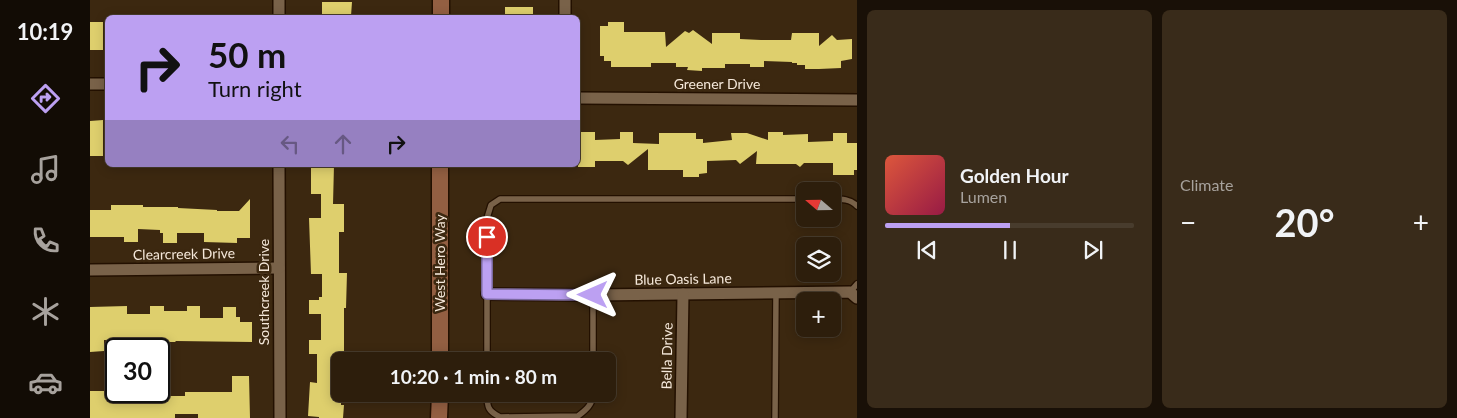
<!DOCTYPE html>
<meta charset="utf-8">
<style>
body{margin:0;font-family:Lato,sans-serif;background:#392b1a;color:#f1f3f6;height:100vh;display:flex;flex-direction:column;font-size:19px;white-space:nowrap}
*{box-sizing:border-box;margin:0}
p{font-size:16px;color:#a7a29d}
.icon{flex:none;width:28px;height:28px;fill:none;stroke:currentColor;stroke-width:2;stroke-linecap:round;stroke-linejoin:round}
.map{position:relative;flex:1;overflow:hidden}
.sheet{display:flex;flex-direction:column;gap:10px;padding:10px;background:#191007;width:600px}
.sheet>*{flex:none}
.banner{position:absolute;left:15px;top:15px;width:475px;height:152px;border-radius:8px;box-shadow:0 2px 12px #0003,0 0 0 1px #483c2d;background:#bca0f2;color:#111;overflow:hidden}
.needle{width:32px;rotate:290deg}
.controls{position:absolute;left:706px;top:182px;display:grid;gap:10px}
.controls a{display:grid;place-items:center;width:45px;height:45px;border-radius:8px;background:#2d1e0c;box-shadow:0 2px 12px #0003,0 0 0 1px #483c2d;font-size:25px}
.speed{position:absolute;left:15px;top:338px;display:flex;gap:10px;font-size:25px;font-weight:700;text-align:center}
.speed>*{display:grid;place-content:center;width:65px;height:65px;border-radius:50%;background:#2d1e0c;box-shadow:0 2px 12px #0003,0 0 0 1px #483c2d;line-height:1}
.speed .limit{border:2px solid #111;border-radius:8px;background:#fff;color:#111}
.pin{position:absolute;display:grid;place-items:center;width:42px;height:42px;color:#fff;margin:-21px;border:2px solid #fff;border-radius:50%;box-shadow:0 1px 5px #0007}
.me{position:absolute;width:55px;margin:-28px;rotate:270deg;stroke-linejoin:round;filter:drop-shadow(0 0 4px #0008)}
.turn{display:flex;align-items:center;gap:18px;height:105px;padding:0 20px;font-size:22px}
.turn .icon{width:65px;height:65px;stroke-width:2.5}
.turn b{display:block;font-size:35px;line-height:42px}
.lanes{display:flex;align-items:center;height:48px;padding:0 20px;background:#0003;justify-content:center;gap:25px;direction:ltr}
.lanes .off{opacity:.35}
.big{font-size:38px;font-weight:700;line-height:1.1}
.sheet .widget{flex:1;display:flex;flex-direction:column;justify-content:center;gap:8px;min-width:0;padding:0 18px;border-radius:8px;background:#392b1a}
.song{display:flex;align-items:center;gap:15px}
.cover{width:60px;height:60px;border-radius:8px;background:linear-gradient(135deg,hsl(10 70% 55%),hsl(340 70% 35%))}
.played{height:5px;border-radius:2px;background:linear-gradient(90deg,#bca0f2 50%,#483c2d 50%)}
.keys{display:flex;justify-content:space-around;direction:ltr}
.heat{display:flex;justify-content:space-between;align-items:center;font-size:28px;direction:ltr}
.sheet .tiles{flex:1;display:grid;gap:10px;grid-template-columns:repeat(2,1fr)}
.trip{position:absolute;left:241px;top:352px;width:285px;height:50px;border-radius:8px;background:#2d1e0c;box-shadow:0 2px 12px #0003,0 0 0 1px #483c2d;font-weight:700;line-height:50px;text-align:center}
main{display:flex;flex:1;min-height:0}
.menu{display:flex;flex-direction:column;width:90px;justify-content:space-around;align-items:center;background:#120c05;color:#a7a29d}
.menu .icon{width:35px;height:35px}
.menu .selected{color:#bca0f2}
.menu b{font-size:22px;color:#f1f3f6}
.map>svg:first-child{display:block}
</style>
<main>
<nav class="menu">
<b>10:19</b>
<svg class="icon selected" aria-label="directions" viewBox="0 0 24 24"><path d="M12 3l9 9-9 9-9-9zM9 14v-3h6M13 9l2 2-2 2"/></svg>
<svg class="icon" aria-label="music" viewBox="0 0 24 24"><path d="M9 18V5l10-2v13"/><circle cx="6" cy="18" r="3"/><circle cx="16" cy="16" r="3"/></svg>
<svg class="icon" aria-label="phone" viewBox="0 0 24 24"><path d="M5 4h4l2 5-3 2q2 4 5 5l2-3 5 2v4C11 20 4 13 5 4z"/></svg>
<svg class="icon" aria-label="climate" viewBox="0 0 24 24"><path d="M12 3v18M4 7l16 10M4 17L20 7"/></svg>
<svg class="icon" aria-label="car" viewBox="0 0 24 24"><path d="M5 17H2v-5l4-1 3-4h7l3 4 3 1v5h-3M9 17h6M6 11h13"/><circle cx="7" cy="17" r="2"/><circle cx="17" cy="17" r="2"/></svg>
</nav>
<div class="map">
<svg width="767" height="418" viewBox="0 0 767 418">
<rect width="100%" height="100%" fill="#3c2810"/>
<g fill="#decf6d">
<path d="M232,2H262L261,16H254V18H232Z"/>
<rect x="415" y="7" width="28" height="11"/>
<rect x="0" y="22" width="13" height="28"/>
<path d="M518,22H534V32H575L576,47L595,31L599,33L603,30L622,44V33H650V39L671,40H701L702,33H729V46L742,35L747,40L762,39V59L751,61V68L729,69H715V65H707V63H702V62L674,61V67H660V64H635V68H612V71L597,70L598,67H586V63H561V67H521V61H514V56H510V26H518Z"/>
<path d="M13,120V156H0V121Z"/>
<path d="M491,132H505V140L530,139V132H543V143L569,144V133H606V139H613V143L642,140L641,133H657L678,140V132H693V135L718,134V142L743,141V133H757V143H767V170H764V175H743V163H714L710,167L706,164H666L667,151L650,164L646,160L617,161V173L609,174V177H593V170H558V149L538,165L533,161H505V167H488V137H491Z"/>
<path d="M221,165H244L243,204H254V232H249V273H257L256,308H254V354H250V394H251V405H254L253,418H229V417L218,416L220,382L227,383V354H219V340H231V314H219V300H229V297H232V274H221L219,218H231V194H221Z"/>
<path d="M160,199V238H147V243L114,242V233H87V243H73V233H70V230L48,229V242H34V237H0V210H21V205H53V207H88V208L127,210V211H149Z"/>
<path d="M37,306V314H60V306H74V311H97V306H110V318H133V307H146V317H150V322H162V342L86,341L85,342H79L70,337H46V341L14,340V351L0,352V307Z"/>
<path d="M142,376H159L160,418H108V414H85V418H0V391H29V396L69,394V396H95V392H142Z"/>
</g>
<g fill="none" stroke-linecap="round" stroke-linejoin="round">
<g stroke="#231000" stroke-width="8">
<g id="lane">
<path d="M742,199C751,199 761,199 767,206"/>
<path d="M760,292L767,284"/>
<path d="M503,295V361"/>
<path d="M397,361V218L401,205L410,199H715"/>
<path d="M397,394C397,407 398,411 410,417L488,416C496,410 503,404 503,394"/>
<path d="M685,418L686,293"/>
</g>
</g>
<g stroke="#231000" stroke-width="14">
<g id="street">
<path d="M475,0V18"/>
<path d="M189,18V0"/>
<path d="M0,84H18"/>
<path d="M488,98L767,100"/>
<path d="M189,165L190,418"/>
<path d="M0,270L189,268"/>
<path d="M397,294L503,295L760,292L767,298"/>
<path d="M591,418L593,294"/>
</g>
</g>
<g stroke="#231000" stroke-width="19">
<g id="secondary">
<path d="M351,0V18"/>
<path d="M350,361V165"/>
<path d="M349,418L350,394"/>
</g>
</g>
<use href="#lane" stroke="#796249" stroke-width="5.5"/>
<use href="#street" stroke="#796249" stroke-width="11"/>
<use href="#secondary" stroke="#935f42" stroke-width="16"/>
</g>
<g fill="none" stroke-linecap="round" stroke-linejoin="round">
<g stroke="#7a689d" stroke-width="12">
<path id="route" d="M397,237V294L503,295"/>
</g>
<use href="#route" stroke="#bca0f2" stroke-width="9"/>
</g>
<g text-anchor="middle" stroke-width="5" stroke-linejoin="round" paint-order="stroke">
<g font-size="14" fill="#f5e8da" stroke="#3c2810">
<text x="627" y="89">Greener Drive</text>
<text transform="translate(94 254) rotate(-1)" y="5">Clearcreek Drive</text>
<text transform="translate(350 263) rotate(-90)" y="5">West Hero Way</text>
<text transform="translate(593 279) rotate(-1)" y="5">Blue Oasis Lane</text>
<text transform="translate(174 292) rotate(-90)" y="5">Southcreek Drive</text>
<text transform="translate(577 356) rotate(-89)" y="5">Bella Drive</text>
</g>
</g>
</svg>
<div class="controls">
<a><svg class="needle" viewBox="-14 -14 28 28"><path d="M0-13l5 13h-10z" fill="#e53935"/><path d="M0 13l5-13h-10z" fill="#a7a29d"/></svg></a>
<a><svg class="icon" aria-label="layers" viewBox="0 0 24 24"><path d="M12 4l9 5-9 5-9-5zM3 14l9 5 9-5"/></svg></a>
<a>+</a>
</div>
<div class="speed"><div class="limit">30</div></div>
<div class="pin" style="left:397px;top:237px;background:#d93025"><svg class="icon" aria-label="arrive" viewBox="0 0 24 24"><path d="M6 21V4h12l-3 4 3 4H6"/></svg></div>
<svg class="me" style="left:503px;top:295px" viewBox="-20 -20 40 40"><path d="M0-17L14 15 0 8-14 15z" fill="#bca0f2" stroke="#fff" stroke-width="4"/></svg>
<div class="trip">10:20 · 1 min · 80 m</div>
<div class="banner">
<div class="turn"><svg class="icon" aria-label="right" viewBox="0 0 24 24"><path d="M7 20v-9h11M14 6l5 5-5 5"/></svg><div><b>50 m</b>Turn right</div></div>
<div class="lanes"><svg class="icon off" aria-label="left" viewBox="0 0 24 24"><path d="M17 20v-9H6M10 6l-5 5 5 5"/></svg><svg class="icon off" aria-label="ahead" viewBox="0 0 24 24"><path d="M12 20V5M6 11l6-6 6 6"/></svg><svg class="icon" aria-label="right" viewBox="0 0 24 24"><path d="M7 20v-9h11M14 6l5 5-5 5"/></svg></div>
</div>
</div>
<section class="sheet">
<div class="tiles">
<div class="widget">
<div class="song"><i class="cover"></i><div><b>Golden Hour</b><p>Lumen</p></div></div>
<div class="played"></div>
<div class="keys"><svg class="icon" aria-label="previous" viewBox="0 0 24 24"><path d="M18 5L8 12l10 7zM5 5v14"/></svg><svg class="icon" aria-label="pause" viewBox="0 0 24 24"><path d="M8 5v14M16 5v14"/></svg><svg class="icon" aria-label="next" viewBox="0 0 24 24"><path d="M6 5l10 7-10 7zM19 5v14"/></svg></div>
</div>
<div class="widget"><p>Climate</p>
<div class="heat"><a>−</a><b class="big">20°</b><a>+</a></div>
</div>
</div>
</section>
</main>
